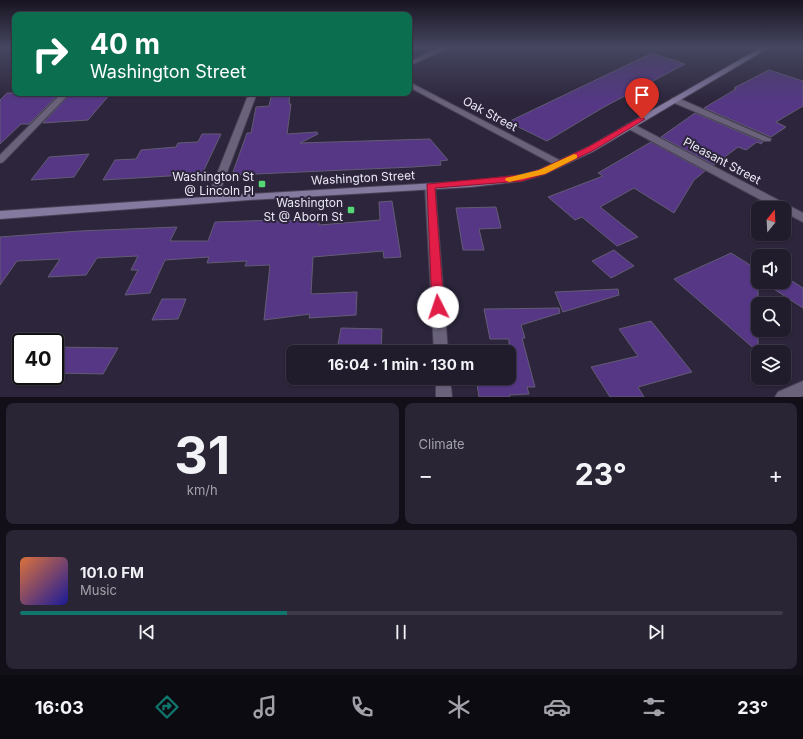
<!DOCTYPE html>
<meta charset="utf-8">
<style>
body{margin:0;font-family:Inter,sans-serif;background:#292534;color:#f1f3f6;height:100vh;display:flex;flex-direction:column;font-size:15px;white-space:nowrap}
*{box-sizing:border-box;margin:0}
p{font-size:13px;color:#a2a1a9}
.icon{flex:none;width:22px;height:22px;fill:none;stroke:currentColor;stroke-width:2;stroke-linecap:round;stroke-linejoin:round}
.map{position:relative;height:397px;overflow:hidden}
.side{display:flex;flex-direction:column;gap:6px;padding:6px;background:#120f18;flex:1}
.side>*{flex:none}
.guide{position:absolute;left:12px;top:12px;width:400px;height:84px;border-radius:8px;box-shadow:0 1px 3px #0004,0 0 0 1px #3e3a48;background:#0b6e4f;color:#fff;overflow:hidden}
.needle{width:26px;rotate:18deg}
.tools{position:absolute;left:751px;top:201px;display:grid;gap:8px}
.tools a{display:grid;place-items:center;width:40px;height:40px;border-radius:8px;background:#211c2c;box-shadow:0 1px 3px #0004,0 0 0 1px #3e3a48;font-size:20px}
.speed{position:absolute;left:12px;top:333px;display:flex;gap:8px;font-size:20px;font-weight:700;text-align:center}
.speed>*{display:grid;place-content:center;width:52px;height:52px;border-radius:50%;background:#211c2c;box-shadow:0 1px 3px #0004,0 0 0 1px #3e3a48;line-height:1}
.speed .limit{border:2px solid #111;border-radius:6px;background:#fff;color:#111}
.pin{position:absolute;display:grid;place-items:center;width:34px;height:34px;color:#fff;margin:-41px -17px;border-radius:50% 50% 50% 0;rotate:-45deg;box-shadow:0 0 4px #0007}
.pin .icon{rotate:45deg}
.me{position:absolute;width:44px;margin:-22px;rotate:356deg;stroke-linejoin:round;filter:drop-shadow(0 0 3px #0008)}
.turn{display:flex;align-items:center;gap:14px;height:84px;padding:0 12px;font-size:18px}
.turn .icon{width:52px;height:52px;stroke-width:2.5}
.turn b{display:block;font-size:28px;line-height:34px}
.big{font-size:30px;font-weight:700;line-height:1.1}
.side .widget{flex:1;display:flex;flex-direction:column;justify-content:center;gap:6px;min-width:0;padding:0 14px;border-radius:8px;background:#292534}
.side .dial{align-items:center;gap:0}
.dial b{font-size:52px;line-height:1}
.song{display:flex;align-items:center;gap:12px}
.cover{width:48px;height:48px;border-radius:6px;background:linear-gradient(135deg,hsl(20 70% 55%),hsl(240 70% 35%))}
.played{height:4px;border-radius:2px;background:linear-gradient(90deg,#0f766e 35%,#3e3a48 35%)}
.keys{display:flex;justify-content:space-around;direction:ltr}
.heat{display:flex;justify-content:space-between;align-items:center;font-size:22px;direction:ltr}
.side .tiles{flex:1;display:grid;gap:6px;grid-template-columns:1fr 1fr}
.widget:last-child{grid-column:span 2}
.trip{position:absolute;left:286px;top:345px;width:230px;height:40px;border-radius:8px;background:#211c2c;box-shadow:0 1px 3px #0004,0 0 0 1px #3e3a48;font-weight:700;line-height:40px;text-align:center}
.tabs{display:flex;height:64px;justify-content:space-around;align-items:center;background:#0d0b12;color:#a2a1a9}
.tabs .icon{width:28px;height:28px}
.tabs .current{color:#0f766e}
.tabs b{font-size:18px;color:#f1f3f6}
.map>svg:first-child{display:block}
</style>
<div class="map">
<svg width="803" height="397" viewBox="0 0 803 397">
<rect width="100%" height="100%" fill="#2c253b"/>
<g fill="#553785" stroke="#635c74">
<path d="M652,53L685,64L604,107L547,141L508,122Z"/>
<path d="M769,70L803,81V106L776,122L786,127L771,137L704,108L736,89L734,88Z"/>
<path d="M7,93H60L29,124H21L0,144V100Z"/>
<path d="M71,93H111L88,120L43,123Z"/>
<path d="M272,93H290L289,104H291L287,134L317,132L318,134L300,143L430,139L448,160L440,161L441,165L413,167L234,175V172H233L247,133H251L256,107L269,106Z"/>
<path d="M695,113L763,142L761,144L757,142L746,150L738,147L714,165L661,137Z"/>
<path d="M202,134H221L202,174L103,180L115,160L136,159L141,150L176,147L178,143L198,142Z"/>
<path d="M651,142L705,171L694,180L674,213L634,188L600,207L638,237L617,246L582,217L575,220L548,197L603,176L598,173Z"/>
<path d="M89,154L74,177L31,180L49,157Z"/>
<path d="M392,201L401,257L384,258L383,251L313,257L311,294L357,292L356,315L309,318L310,314L264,320L270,265L245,266L247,261L207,263L209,257L165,260L150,293L125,295L138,270H131L138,256L97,258L86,275L48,277L60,259L17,261L0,285V237L79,231L177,227L170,241H208L215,222L277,220V222L319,218V225L380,220L379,202Z"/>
<path d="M496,207L501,228L479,229L484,250H463L456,208Z"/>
<path d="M614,250L634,266L611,278L592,261Z"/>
<path d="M731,253L758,270V352L674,279Z"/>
<path d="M784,276L803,288V308L763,282H784Z"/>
<path d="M618,289L619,295L563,312L555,292Z"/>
<path d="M162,299H186L178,319L152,320Z"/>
<path d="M559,308L560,313L521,325L525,338H522L535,387H527L529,394L509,395L510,397H479L476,378H509V339H490L484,309Z"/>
<path d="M651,321L692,372L638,387L644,397H610L591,367L638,356L619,329Z"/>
<path d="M341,328L382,329L381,352H353V350H337Z"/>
<path d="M55,347L118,348L103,374L55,373Z"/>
</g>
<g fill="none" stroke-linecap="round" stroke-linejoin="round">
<g stroke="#484255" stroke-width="2">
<g id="service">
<path d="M441,47H450L409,66V62Z"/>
<path d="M672,98H678L771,139L770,141H764L672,102Z"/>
</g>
</g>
<g stroke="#484255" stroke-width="2">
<g id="minor">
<path d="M409,82L563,162L565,164L560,167L557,166L409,87Z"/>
<path d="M62,93H70L3,162L0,163V155Z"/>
<path d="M249,93H257L217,199L216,201H208L207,199Z"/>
<path d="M627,124H633L803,213V222L784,212V208H776L627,128Z"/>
<path d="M803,381V396L800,397H775L778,392Z"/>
</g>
</g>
<g stroke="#484255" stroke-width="2">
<g id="tertiary">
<path d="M430,183L435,186L448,352H434L425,186Z"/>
<path d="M436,378H450L452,397H436Z"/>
</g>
</g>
<g stroke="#484255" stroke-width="2">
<path id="secondary" d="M762,47H770L594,151L545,174L522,181L471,187L249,200L0,219V211L249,194L471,181L521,175L539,170L588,147Z"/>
</g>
<use href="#service" fill="#69627a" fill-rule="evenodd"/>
<use href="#minor" fill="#69627a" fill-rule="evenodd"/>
<use href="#tertiary" fill="#69627a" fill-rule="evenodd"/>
<use href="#secondary" fill="#84799f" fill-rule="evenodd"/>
</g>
<linearGradient id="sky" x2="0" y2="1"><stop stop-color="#181420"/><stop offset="0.46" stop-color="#454660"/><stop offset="1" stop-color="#454660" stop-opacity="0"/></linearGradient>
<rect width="803" height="103" fill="url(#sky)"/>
<path fill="#e11d48" stroke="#92132f" d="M639,118L645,119L594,150L545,174L522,181L435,188L444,307L442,310L438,312L434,310L432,307L427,184L522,175L539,170L588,147Z"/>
<path fill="#f59e0b" d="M574,154L577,155V158L545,174L509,182L505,180L506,178L539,170Z"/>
<g fill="#53d673" stroke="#2c253b" stroke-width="1.5">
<rect x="258" y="180" width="8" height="8" rx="2"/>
<rect x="347" y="206" width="8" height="8" rx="2"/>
</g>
<g text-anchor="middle" stroke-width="4" stroke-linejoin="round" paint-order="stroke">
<g font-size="12" fill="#ebe7f5" stroke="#2c253b">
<text transform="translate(490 114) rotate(28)" y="4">Oak Street</text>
<text transform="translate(722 161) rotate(28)" y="4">Pleasant Street</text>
<text transform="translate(363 178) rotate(-3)" y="4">Washington Street</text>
</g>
<g font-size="12" fill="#ebe7f5" stroke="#2c253b" text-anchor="end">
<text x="254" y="181">Washington St<tspan x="254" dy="14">@ Lincoln Pl</tspan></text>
<text x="343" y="207">Washington<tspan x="343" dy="14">St @ Aborn St</tspan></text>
</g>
</g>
</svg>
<div class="tools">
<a><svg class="needle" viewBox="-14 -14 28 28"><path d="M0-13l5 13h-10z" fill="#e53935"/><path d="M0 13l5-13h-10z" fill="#a2a1a9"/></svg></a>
<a><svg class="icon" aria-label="sound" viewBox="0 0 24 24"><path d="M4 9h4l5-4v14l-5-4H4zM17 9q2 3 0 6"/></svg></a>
<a><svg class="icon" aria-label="search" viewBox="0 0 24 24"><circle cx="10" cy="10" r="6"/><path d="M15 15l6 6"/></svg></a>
<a><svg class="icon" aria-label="layers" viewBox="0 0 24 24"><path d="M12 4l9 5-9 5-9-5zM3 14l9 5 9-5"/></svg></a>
</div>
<div class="speed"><div class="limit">40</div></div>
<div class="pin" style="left:642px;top:119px;background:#d93025"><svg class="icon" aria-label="arrive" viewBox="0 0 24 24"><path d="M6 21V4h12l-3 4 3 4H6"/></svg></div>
<svg class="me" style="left:438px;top:307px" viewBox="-20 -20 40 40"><circle r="19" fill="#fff"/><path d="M0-13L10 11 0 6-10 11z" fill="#e11d48"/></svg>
<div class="trip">16:04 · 1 min · 130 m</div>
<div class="guide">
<div class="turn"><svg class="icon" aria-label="right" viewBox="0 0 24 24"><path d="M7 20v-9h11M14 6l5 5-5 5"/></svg><div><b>40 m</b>Washington Street</div></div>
</div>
</div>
<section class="side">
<div class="tiles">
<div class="widget dial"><b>31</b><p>km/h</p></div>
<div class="widget"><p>Climate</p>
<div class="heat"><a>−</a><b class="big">23°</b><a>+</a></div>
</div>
<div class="widget">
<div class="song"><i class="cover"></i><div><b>101.0 FM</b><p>Music</p></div></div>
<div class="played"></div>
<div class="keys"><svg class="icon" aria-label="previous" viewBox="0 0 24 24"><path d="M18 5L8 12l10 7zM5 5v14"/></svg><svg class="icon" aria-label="pause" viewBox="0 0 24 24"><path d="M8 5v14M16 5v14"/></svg><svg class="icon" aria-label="next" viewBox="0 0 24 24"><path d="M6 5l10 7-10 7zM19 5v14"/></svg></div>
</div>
</div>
</section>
<nav class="tabs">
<b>16:03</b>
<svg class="icon current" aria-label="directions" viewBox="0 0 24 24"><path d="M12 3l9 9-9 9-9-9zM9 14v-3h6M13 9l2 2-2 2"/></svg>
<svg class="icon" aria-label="music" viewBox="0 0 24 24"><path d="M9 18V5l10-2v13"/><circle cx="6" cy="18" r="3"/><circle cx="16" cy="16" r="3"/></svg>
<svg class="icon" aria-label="phone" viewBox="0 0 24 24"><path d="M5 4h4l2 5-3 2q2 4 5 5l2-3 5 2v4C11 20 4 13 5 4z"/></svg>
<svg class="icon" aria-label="climate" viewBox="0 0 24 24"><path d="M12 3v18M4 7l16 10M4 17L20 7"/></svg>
<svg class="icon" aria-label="car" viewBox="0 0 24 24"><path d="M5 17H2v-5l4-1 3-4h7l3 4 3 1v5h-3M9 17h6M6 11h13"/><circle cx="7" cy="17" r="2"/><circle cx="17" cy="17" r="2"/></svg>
<svg class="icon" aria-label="filters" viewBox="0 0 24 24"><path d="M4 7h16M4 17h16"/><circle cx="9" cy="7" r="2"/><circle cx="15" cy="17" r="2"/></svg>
<b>23°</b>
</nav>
